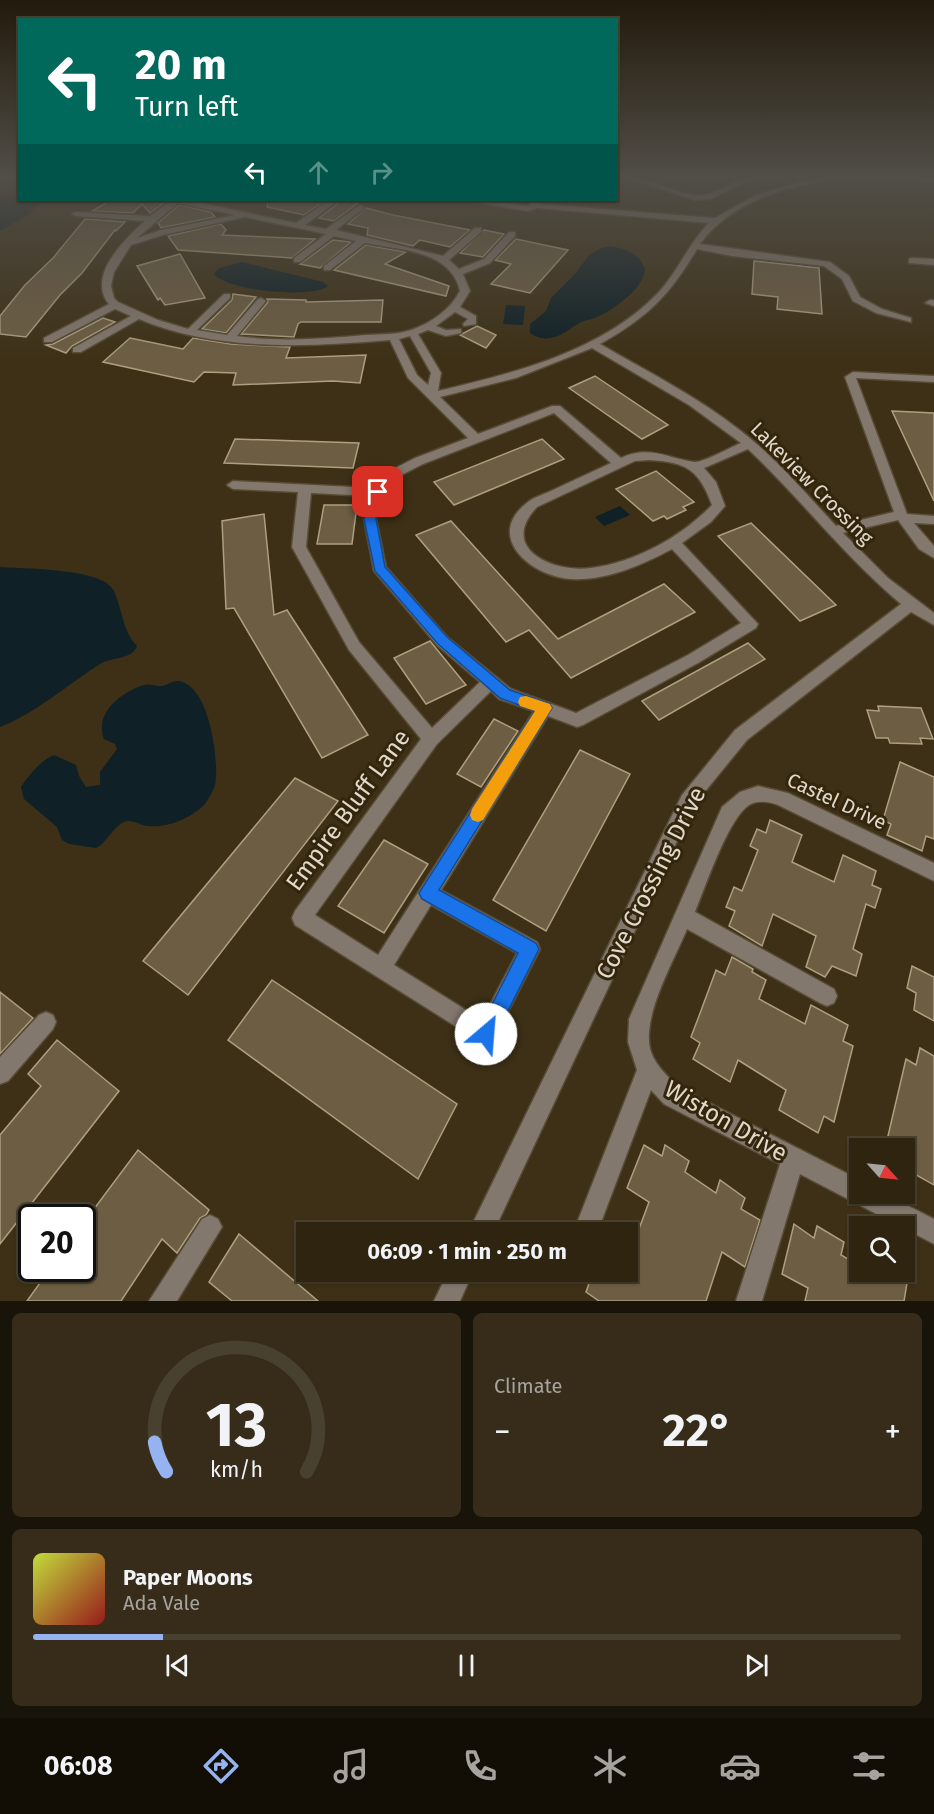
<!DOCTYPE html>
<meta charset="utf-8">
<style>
body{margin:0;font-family:"Fira Sans",sans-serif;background:#362c19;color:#f1f3f6;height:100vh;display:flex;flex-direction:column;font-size:22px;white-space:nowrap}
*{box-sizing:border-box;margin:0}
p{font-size:20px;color:#a7a49f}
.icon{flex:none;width:33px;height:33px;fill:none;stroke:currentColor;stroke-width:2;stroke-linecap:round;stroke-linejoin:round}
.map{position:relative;height:1301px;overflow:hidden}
.details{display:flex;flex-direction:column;gap:12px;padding:12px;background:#191409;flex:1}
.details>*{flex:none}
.guide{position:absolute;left:18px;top:18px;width:600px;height:183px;border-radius:0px;box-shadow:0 2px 4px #0004,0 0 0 2px #494130;background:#00695c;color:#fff;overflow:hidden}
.needle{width:39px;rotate:117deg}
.tools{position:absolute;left:849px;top:1138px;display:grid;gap:12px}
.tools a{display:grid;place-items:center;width:66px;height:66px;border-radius:0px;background:#2e2410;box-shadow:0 2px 4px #0004,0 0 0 2px #494130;font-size:30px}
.speed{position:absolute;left:18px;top:1204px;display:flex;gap:12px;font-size:30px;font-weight:700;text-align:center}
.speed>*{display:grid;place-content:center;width:78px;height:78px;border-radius:50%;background:#2e2410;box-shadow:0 2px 4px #0004,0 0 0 2px #494130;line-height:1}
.speed .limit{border:3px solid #111;border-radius:9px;background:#fff;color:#111}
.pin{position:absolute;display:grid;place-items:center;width:51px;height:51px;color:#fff;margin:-26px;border-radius:12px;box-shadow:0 3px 9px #0006}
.me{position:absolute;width:66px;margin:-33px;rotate:27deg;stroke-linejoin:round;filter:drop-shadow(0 0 4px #0008)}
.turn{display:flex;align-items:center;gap:21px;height:126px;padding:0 18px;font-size:27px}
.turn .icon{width:78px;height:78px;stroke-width:2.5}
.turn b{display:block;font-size:42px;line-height:51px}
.lanes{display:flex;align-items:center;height:57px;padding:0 18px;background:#0003;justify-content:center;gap:30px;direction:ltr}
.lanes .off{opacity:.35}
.big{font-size:45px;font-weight:700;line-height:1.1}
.details .tile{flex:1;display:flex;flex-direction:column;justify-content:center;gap:9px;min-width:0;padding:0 21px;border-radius:9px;background:#362c19}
.details .dial{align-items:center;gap:0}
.dial svg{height:156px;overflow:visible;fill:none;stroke:#494130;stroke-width:7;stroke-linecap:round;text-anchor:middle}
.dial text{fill:#f1f3f6;stroke:none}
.song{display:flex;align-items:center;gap:18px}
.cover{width:72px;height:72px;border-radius:9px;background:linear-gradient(135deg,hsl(70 70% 55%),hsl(0 70% 35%))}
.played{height:6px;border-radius:3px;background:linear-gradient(90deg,#95b2f1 15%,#494130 15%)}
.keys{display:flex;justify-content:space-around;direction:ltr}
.heat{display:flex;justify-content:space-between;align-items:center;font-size:33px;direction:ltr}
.details .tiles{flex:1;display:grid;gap:12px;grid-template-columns:1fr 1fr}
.tile:last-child{grid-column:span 2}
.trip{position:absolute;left:296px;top:1222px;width:342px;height:60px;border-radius:0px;background:#2e2410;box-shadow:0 2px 4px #0004,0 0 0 2px #494130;font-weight:700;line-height:60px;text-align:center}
.tab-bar{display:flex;height:96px;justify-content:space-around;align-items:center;background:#120e06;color:#a7a49f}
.tab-bar .icon{width:42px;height:42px}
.tab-bar .on{color:#95b2f1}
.tab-bar b{font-size:27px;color:#f1f3f6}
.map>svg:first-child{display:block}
</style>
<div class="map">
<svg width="934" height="1301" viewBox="0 0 934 1301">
<rect width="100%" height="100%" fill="#3d3016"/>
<g fill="#0f2026">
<path d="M19,196L20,200H45L28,215L0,231V197Z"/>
<path d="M611,246C626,249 641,254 645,270C643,289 613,310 597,317C591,320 584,320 579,323C564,333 549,346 530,333V324L546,311L551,298L575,274L589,255L601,248Z"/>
<path d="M242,262L323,282L328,286C312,299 227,291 214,274L219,268Z"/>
<path d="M506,305L525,306L523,325L503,324Z"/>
<path d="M620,506L630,515L604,526L595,517Z"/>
<path d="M0,567C24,569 104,568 114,591C122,609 123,632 137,646C132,660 111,657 100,664C67,685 36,713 0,727Z"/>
<path d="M176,681C209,680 220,761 215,785C213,791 208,800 204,805C191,818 168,828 149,826C142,826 134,820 127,821C114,824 108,842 96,848L69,844L62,840L57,827L24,799L21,787C29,775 41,760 54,755L76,765L79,776L86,787L100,785V772L117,749L115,744L104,739C94,713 121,692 144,685C151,683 156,687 162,686C167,685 171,682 176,681Z"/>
</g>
<g fill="#6d5e43" stroke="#ae9f81" stroke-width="1.5">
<path d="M111,200H152L165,202L150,213L142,204L133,213L92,211Z"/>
<path d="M268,200H326L304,215L267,207Z"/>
<path d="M337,200L358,203L334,221L319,218L336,205Z"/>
<path d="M179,205L211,212L215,217L161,228L158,223Z"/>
<path d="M366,208L393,215L470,230L450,247L420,240L413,246L367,235L368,228L348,224Z"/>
<path d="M85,219L125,222L116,231L115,230L82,273L60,295L26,337L0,334V316L25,285L53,258Z"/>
<path d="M221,224L226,230L222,235L315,239L292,258L178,250L168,236Z"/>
<path d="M484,230L504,234L483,257L460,253Z"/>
<path d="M516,239L568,250L530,293L491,284L511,264L495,260Z"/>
<path d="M333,240L351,242L320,268L300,264Z"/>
<path d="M366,245L406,252L385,264L449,286L446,296L334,270Z"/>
<path d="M180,254L205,298L165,305L160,298L158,300L137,266Z"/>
<path d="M754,261L819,268L822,314L777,309L778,297L752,294Z"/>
<path d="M233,294L256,297L226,333L202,329L232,300Z"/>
<path d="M267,299L306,300V302L383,300L381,322H301L298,324L294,337L241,334L268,302Z"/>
<path d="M103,318L115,322L72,346L66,353L46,345L53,344Z"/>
<path d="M477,326L496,335L486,348L460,335Z"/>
<path d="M130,338L183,349L193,338L231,344L290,347L286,358L366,355L360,383L333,381L233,385L236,373L204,372L194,382L103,362Z"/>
<path d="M595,376L668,425L642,439L569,388Z"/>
<path d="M892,411L934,413V501Z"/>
<path d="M235,439L359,443L353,468L224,463Z"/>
<path d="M542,439L564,459L454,505L434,482Z"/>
<path d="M656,471L694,502L683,507L686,510L667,519L664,516L653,521L616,489Z"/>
<path d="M324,505H357L352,544H317Z"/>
<path d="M264,514L274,615L287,610L368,735L322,758L234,608L226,609L222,521Z"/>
<path d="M451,521L558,639L664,584L695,612L571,678L529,630L506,642L416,535Z"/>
<path d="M751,523L836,605L800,621L718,536Z"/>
<path d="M430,641L466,685L426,704L394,658Z"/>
<path d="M748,643L765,659L659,720L642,701Z"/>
<path d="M878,706L921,708L933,739L920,738L922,744L890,743L888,738H876L867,710L879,711Z"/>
<path d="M494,719L518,731L481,787L457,774Z"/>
<path d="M580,750L630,774L546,931L493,900Z"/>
<path d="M900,762L934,777V839L926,836L922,851L887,835L891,824L883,820Z"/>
<path d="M295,778L338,801L188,995L143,961Z"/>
<path d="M770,820L802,835L792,862L834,882L843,855L876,871L872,885L881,889L875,908L866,904L853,949L862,954L856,976L832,966L825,977L806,967L816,936L773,914L762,946L729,926L735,911L726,907L734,887L742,891L758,850L750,846L757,829L766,833Z"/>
<path d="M384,840L428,864L384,933L338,906Z"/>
<path d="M732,957L753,969L752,972L766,980L759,999L805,1024L811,1005L848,1025L843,1041L853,1046L834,1122L824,1116L818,1133L779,1110L786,1090L738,1060L730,1082L693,1059L700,1043L691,1037L699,1016L716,970L725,975Z"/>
<path d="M912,966L934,977V1021L914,1010L916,993L907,988Z"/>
<path d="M272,980L457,1104L418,1179L228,1040Z"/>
<path d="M0,992L33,1018L0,1054Z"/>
<path d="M57,1040L119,1091L0,1244V1135L41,1086L28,1074Z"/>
<path d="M920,1048L934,1056V1185L904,1168V1149H897L899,1143L888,1136L906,1059L916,1065Z"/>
<path d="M644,1145L662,1156L665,1145L689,1161L685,1172L716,1193L720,1180L745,1198L741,1209L760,1220L745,1267L722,1252L706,1301H599L586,1292L593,1272H627V1261L649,1202L627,1188Z"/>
<path d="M138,1150L209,1210L206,1215L200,1218L177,1253L162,1239L121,1301H27L50,1269H82V1225Z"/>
<path d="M794,1224L814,1238L817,1226L844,1242L841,1255L860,1266V1272H890L907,1283L904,1301H805L808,1288L782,1274Z"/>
<path d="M239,1234L318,1301H232L209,1282Z"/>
</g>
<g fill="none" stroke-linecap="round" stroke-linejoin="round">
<g stroke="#574b33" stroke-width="3">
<g id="minor">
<path d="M626,178C651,178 671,192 695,195C715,198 732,178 753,178L711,199L695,200Z"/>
<path d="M813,178H830C820,184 805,184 794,187C758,197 722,213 700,244L830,262L849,276L860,297L882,309L911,318V322L876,313L853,301L842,279L824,266L732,256L697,249C669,296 648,317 600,344C652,374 706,401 752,440C783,466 809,497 836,526L894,512L845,377L853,372L934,376V382L856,378L907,514L934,516V524L914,523L934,546V558L919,549L898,520L843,533L888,578L934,613V625L911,612L747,740L694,805L493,1233H468L682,795L735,730L901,604C845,557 801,499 748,449L704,468L716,482L725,506L711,522L682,543L758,624L756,628L698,663L583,725L577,727L548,716L441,890L537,942L540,949L493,1041L486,1044L479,1041L295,925L292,918L295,911L421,739L349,650L292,547L298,492L233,489L227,485L233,481L372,488L376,478L415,458L468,438L408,378L390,340C307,347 218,352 139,319L81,352H73V348L131,316L115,309L52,342H44V338L109,304C86,276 125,239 145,221L76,216L72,214L76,212L150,216L172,200H186L296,223L329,200H335V203L305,225L326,229L360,205L364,207L363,209L336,230L443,256L475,228H481V232L449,260L459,269L484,259L509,232H515V236L490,263L463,274L470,291L460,307L476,316V324L464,326L463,324L468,319L455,312L436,326L446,330L461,329V333L446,336L428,330L418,334L441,373L438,391C514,373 601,352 658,293C678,272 688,244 709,223L537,208L528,211L474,202L470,200H485L527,206L531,205L528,200H536L539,204L715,218L756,195ZM178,203L235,215L161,230L137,238ZM245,217L326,234L294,258V262H300L334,236L356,241L324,266V270H330L365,243C399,250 451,250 460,291C450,310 431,323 411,330C396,335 381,334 365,335C323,339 279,342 237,336L266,301L261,298L258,299L227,335L197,330L230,298V294H224L188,329L158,320L118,302L114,298L111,286L114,272L131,245L163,235ZM410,336L431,373L428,385L417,375L399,339ZM592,348L689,405L741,443C731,447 703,463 694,462C667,458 649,445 621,458L560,406H552L478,434L440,397L516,378ZM554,413L611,463C592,472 572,481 553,490C545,494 534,497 528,502C483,536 531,577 571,579C606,581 642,565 672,549L741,623L688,655L576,713L511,689L447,637L386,567L376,519L386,483L423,464ZM649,460C687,462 699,470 712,505C681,537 636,562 591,568C552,573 498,548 537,507L635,461ZM311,493L370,496L364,519L374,571L437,645L480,682L432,728L359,642L306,547ZM491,691L499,699L534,711L378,955L315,915L437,744ZM431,905L517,953L482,1020L394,965Z"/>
<path d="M917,178L934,179V183L918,180Z"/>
<path d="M912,258L934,259V265L909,263V259Z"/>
<path d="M930,300H934V306L925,303Z"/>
<path d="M758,786L788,793L934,863V881L778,805C770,802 759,800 751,804C729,815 705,888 695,912L834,989L837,996L834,1003L827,1006L820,1003L687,929C674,961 640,1019 651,1052C656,1066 669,1078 680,1088L860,1180V1194H885L934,1219V1244L800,1174L762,1301H736L780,1164L664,1104L651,1090L597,1233H573L637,1070L628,1042L629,1019L632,1012L722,807L740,792Z"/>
<path d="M46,1012L53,1015L56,1022L53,1029L8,1081L0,1084V1057L39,1015Z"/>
<path d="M210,1215L218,1219L222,1227L177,1301H149L202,1219Z"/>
<path d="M448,1272H473L460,1301H434Z"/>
</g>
</g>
<use href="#minor" fill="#83786e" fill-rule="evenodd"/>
</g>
<linearGradient id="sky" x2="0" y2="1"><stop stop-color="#221a0c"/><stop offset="0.49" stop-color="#514e47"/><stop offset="1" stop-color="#514e47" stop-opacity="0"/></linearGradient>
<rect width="934" height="360" fill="url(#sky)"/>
<path fill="#1a73e8" stroke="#114b97" stroke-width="1.5" d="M378,488L383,492L376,519L385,567L447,637L510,690L550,704L552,708L439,890L536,943L539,949L493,1041L486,1043L479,1041L477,1034L518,953L422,899L419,893L535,711L500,698L438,644L375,571L364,519L372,492Z"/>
<path fill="#f59e0b" d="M526,696L550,704L552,708L483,820L478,822L472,820L470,815L472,809L535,711L520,706L518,702L520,697Z"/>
<g text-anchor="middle" stroke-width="6" stroke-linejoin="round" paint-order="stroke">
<g font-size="20" fill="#e1d9ca" stroke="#33260c">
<text transform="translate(812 483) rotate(45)" y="7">Lakeview Crossing</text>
<text transform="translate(837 801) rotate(25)" y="7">Castel Drive</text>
</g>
<g font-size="24" fill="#e1d9ca" stroke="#33260c">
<text transform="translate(348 810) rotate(-54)" y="8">Empire Bluff Lane</text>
<text transform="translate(651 883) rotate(-63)" y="8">Cove Crossing Drive</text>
<text transform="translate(726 1121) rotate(30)" y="8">Wiston Drive</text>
</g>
</g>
</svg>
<div class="tools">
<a><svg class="needle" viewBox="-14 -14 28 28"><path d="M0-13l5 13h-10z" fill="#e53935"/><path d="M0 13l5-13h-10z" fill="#a7a49f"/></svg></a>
<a><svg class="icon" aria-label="search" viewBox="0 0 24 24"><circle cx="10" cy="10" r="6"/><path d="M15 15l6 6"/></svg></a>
</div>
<div class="speed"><div class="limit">20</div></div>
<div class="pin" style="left:378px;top:492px;background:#d93025"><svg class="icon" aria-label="arrive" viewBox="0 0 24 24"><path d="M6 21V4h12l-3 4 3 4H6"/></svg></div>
<svg class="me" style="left:486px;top:1034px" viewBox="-20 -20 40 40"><circle r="19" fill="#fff"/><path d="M0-13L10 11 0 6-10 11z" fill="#1a73e8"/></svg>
<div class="trip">06:09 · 1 min · 250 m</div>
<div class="guide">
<div class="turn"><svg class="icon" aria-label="left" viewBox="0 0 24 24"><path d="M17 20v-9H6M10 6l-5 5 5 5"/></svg><div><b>20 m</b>Turn left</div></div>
<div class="lanes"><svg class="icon" aria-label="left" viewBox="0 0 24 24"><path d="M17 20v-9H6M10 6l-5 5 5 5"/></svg><svg class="icon off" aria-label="ahead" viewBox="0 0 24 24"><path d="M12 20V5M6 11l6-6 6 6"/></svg><svg class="icon off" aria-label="right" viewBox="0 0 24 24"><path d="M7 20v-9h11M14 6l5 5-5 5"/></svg></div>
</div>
</div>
<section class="details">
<div class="tiles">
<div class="tile dial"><svg viewBox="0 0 100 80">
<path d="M14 69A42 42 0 1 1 86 69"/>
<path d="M14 69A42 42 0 0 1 8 54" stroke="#95b2f1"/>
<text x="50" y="56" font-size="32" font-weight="700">13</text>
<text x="50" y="72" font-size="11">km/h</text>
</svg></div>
<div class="tile"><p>Climate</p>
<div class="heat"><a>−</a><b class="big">22°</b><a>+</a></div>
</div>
<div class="tile">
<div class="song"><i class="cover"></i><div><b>Paper Moons</b><p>Ada Vale</p></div></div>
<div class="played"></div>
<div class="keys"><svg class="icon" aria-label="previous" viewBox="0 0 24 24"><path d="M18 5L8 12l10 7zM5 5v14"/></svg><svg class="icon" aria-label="pause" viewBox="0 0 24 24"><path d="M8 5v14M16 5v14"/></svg><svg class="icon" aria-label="next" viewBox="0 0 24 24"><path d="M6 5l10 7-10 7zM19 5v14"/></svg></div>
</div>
</div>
</section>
<nav class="tab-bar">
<b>06:08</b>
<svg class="icon on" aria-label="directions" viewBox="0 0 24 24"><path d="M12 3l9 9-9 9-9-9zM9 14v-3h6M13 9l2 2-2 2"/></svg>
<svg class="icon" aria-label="music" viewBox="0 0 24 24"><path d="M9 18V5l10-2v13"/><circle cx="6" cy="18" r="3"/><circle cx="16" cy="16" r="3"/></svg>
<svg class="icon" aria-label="phone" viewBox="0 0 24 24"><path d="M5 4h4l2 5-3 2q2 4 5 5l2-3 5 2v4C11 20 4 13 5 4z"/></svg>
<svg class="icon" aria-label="climate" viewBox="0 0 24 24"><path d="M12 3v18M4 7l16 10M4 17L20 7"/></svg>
<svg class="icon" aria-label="car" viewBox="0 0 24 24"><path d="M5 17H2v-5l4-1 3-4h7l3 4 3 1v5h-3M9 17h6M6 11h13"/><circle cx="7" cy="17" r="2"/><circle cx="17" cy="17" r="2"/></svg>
<svg class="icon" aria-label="filters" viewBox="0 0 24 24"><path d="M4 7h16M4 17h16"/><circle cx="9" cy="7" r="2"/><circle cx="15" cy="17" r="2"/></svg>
</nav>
